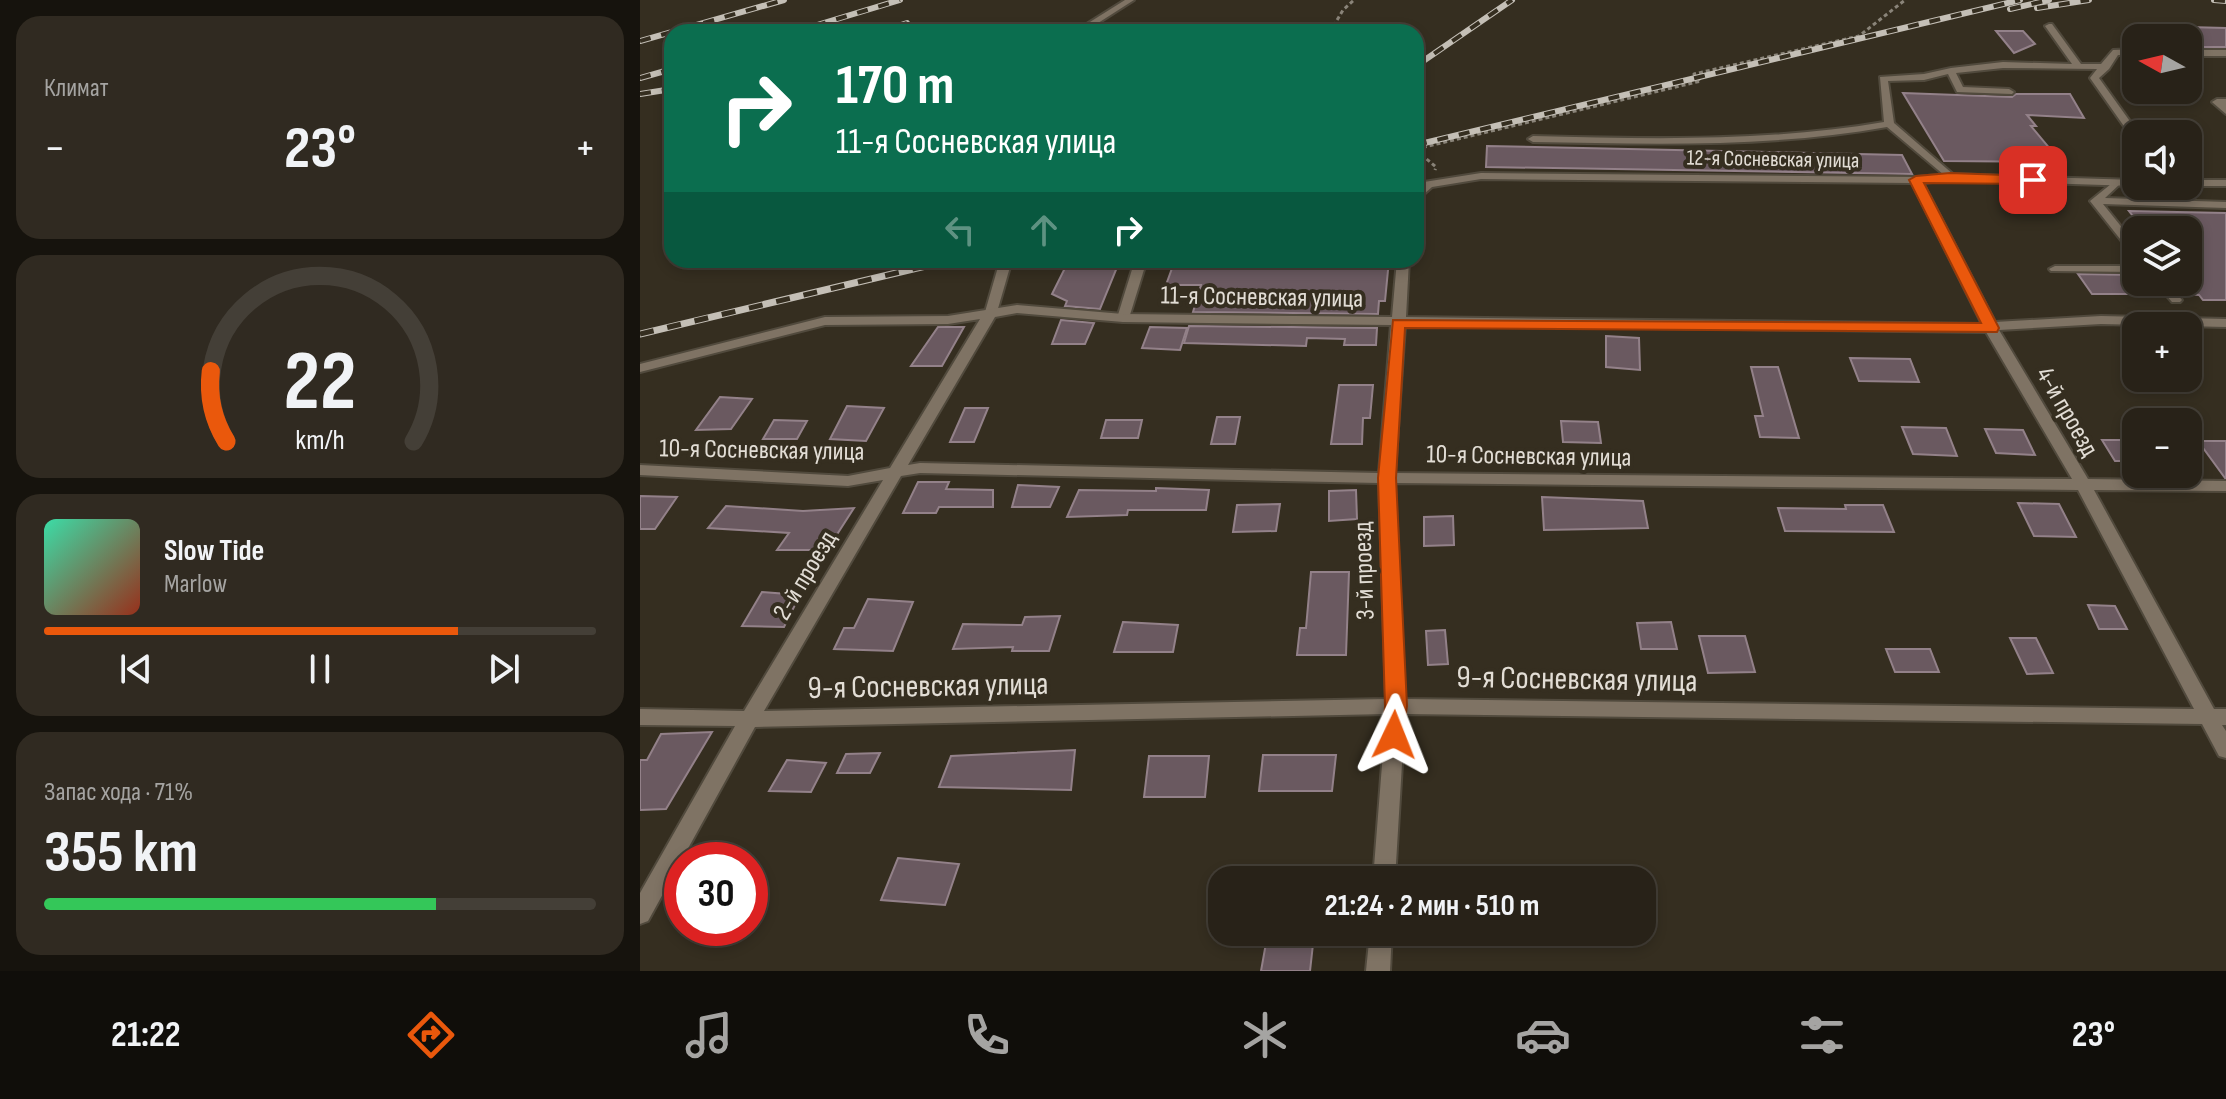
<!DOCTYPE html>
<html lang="ru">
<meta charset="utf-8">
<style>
body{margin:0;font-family:"Sofia Sans Condensed",sans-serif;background:#302a21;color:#f1f3f6;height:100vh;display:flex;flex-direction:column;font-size:30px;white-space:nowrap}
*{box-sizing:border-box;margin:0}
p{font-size:26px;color:#a5a4a2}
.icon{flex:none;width:44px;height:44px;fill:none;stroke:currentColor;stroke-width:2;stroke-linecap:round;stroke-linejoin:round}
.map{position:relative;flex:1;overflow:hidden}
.details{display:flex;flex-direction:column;gap:16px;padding:16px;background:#16130d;width:640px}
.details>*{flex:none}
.hud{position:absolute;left:24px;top:24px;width:760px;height:244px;border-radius:24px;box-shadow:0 4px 12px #0003,0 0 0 2px #443f37;background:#0b6e4f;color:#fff;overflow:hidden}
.needle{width:52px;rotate:278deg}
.fabs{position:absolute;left:1482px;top:24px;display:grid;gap:16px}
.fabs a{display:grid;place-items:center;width:80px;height:80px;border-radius:16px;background:#282218;box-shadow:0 4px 12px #0003,0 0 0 2px #443f37;font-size:40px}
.speed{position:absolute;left:24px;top:842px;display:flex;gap:16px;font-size:40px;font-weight:700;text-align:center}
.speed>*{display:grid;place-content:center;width:104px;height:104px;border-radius:50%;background:#282218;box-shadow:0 4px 12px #0003,0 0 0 2px #443f37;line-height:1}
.speed .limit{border:12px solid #d22;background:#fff;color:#111}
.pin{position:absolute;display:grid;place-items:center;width:68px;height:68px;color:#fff;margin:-34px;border-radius:16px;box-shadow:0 4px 12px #0006}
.me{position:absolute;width:88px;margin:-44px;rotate:2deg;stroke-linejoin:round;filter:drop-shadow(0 0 6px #0008)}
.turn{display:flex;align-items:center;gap:28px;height:168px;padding:0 40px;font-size:36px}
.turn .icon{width:104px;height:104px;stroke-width:2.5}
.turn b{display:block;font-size:56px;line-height:68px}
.lanes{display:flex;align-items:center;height:76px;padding:0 40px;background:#0003;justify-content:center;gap:40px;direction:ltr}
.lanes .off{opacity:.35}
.big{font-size:60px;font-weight:700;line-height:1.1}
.details .widget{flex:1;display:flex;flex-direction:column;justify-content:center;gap:12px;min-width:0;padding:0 28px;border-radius:24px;background:#302a21}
.details .dial{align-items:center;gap:0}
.dial svg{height:208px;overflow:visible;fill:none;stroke:#443f37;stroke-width:7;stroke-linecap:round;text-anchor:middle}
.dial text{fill:#f1f3f6;stroke:none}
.song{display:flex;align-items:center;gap:24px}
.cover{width:96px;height:96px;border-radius:12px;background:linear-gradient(135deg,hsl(160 70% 55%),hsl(10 70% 35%))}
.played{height:8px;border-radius:4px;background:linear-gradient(90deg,#ea580c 75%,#443f37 75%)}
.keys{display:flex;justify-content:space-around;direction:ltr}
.heat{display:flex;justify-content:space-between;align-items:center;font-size:44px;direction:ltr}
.charge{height:12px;border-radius:6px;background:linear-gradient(90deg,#34c759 71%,#443f37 0)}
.trip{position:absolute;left:568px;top:866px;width:448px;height:80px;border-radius:24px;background:#282218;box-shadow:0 4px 12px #0003,0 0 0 2px #443f37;font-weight:700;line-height:80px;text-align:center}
.tabs{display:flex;height:128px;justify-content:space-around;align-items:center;background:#100e0a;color:#a5a4a2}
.tabs .icon{width:56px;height:56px}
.tabs .active{color:#ea580c}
.tabs b{font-size:36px;color:#f1f3f6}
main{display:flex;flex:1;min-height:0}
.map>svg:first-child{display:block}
</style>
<main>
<section class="details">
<div class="widget"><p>Климат</p>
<div class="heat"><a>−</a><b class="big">23°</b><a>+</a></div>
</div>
<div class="widget dial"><svg viewBox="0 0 100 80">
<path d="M14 69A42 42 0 1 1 86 69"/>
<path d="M14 69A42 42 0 0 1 8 42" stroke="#ea580c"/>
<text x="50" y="56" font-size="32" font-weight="700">22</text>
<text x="50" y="72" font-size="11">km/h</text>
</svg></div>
<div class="widget">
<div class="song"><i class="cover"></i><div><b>Slow Tide</b><p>Marlow</p></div></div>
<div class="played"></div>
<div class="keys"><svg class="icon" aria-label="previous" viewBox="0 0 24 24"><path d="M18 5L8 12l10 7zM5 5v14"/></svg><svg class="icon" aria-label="pause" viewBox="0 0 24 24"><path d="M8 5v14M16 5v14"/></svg><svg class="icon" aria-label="next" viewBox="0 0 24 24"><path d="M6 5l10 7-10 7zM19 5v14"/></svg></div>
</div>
<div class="widget"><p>Запас хода · 71%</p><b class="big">355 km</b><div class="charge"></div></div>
</section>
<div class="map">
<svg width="1586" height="971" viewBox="0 0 1586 971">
<rect width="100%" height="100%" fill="#352e20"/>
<g fill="#6a5960" stroke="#938189" stroke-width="2">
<path d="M1548,27L1586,28V47H1548Z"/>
<path d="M1356,31H1383L1395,44L1374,53Z"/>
<path d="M1263,93L1372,97L1376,94H1430L1444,118L1387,115L1396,126H1391L1421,162L1304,161Z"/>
<path d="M847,146L1262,155L1272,174L846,167Z"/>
<path d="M1489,211L1586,213V300H1563L1559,295L1548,294V230H1504Z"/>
<path d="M429,260H480L460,309L425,306L427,301L412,294Z"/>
<path d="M535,260H749L745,301H739L738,314L553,312L561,285H526Z"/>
<path d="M1438,274L1496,275V294H1452Z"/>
<path d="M421,320L454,323L445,344H412Z"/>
<path d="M549,326L737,328L736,345H704L705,339L667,338L666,346L544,343Z"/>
<path d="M298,327H324L302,366H271Z"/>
<path d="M510,327L547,328L540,350L502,348Z"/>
<path d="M966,336L999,338L1000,370L966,367Z"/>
<path d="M1210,358L1270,359L1279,382L1219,381Z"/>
<path d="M1111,367H1138L1159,438L1120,437L1115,416H1123Z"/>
<path d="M699,385H733L730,418H723L722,444H691Z"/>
<path d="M80,397L112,399L91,429L56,430Z"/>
<path d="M207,406L244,408L226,441L190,439Z"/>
<path d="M325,408H348L334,442H310Z"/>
<path d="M577,417H600L595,444H571Z"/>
<path d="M134,420L167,421L157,439H123Z"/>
<path d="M466,420H502L498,438H461Z"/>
<path d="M921,421L958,422L961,443L923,442Z"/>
<path d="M1262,427L1306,428L1317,456L1273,454Z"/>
<path d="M1345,429L1383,430L1395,455L1356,453Z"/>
<path d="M1462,440H1496V461H1475Z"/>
<path d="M1558,441H1586V478H1585Z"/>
<path d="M278,482H309L306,489L353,490V507H299L296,513H263Z"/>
<path d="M378,485L419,487L410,507H372Z"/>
<path d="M516,488L569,490L566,510H488L487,515L427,517L439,490L516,491Z"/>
<path d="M716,490L717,519L689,521V491Z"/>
<path d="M0,496L37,497L15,529H0Z"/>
<path d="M902,497L1003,501L1008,528L904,530Z"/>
<path d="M1378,503L1419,504L1436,537L1394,536Z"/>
<path d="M640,504L636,531L593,532L597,505Z"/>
<path d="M1205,505H1243L1254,532L1145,531L1138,508L1206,509Z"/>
<path d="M86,506L163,511L214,508L187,550H137L149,533L68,528Z"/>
<path d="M813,516L814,545L784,546V517Z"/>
<path d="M671,572H709L706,655H657L660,628H666Z"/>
<path d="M122,592L160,595L144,627L102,626Z"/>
<path d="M228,599L273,602L253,651L194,649L204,628H214Z"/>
<path d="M1448,605L1475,606L1487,629H1459Z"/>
<path d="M420,616L409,651H372L373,647L313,649L323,624L382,625L385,617Z"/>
<path d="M483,622L538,625L533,652H474Z"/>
<path d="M1031,622L1037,649H1001L997,623Z"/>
<path d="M805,630L808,664L788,665L786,631Z"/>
<path d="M1059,636H1105L1115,672L1068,673Z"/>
<path d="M1370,638H1396L1413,673L1387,674Z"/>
<path d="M1246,649H1290L1299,672H1255Z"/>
<path d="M72,732L26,809L0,810V760H7L21,734Z"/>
<path d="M435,750L431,790L299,787L311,756Z"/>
<path d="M240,753L230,773H197L206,754Z"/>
<path d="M623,755H696L692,791H619Z"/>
<path d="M509,756H569L565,797H504Z"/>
<path d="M147,760L186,763L171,792L129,791Z"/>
<path d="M258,858L319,864L305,905L241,900Z"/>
<path d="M626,943L673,944L670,971H621Z"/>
</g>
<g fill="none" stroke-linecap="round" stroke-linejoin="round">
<g stroke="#514a3d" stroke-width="4">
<g id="lane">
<path d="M485,0H494L444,32H434Z"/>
<path d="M1409,24H1412L1441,64H1461L1473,50L1496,49V55H1478L1469,69L1459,78L1499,134H1496V140L1493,139L1450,78L1457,69L1363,68L1316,73L1323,87L1369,89L1374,92L1372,94L1317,92L1308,74L1284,80L1248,81L1254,123L1314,175L1315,177L1310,180L1247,127C1129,148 1012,144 893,142L888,139L893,136C1011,139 1128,142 1244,122L1240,77L1284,74L1311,68L1363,62L1432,64L1405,26Z"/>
<rect x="1548" y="50" width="38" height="6"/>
<path d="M1577,99H1586V114L1572,102Z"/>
<path d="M1476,180L1481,183L1465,198L1586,202V208L1463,204L1496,245V255L1492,254L1450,201Z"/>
<path d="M360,260H372L357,312L351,316L345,312Z"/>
<path d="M495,260H507L489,318L483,322L477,318Z"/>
<path d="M1415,266H1496V272L1411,271L1409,269Z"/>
<path d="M1515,282H1527L1542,300L1540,302H1532Z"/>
</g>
</g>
<g stroke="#514a3d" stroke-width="4">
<g id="street">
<path d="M841,173L1276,177L1310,174L1496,180V186L1310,180L1283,183L1355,322L1461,316L1586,319V327L1461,324L1359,330L1448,479L1586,481V491L1454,490L1574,709H1586V725H1582L1586,731V758L1579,756L1562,724L765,714L755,880H733L746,714L115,727L8,921L0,924V893L95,726L0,725V709L104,711L243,480L208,486L0,475V465L208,476L250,468L340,319L308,324L185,325L0,372V364L185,317L308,316L377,305L483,314L752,317L757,260H769L766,317L1342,324L1272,183L841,179L792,187L776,201V190L784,182ZM377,313L483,322L751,325L739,473L280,463L268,465L355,317ZM765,325L1346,332L1432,479L755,473ZM280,473L739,483L746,699L124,711L261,476ZM755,483L1438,490L1554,709L765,699Z"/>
<rect x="1548" y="180" width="38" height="6"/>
<path d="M730,932H752L750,971H726Z"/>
</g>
</g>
<g stroke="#8a8479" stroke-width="3" stroke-dasharray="4 3" stroke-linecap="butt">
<path d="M690,32L703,10L714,0"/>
<path d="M776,149L1061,81L1054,74L1219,36L1265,0"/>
<path d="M776,150L796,167L795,170"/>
</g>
<use href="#lane" fill="#7f7364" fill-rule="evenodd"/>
<use href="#street" fill="#7f7364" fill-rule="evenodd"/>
<g stroke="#c4bfb6" stroke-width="6">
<g id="rail-far1">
<path d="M1574,0L1586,1"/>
<path d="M1397,8L1449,0"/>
<path d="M1370,9L1409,0"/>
<path d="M154,32L260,0"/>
<path d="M240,32L267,23"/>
<path d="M0,41L144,0"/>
<path d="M776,66L872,0"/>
<path d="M0,78L32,69"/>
<path d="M0,94L32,89"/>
<path d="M776,145L1380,0"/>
</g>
</g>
<g stroke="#c4bfb6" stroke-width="7">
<path id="rail" d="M0,334L311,260"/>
</g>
<use href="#rail-far1" stroke="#352e20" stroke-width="4" stroke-dasharray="11" stroke-linecap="butt"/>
<use href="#rail" stroke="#352e20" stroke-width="5" stroke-dasharray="14" stroke-linecap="butt"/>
</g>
<path fill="#ea580c" stroke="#983908" stroke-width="2" d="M1310,173L1393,176L1399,180L1393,184L1284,183L1359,328L1357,332L765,328L756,478L767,706L762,741L754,744L746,741L743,735L745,706L738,478L753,320L1341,323L1269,180L1276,176Z"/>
<g text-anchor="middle" stroke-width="8" stroke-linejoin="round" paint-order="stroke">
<g font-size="22" fill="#e2ddd5" stroke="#352e20">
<text transform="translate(1133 158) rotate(1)" y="8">12-я Сосневская улица</text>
</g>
<g font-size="26" fill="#e2ddd5" stroke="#352e20">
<text transform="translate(622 296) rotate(1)" y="9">11-я Сосневская улица</text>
<text transform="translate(1428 411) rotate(60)" y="9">4-й проезд</text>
<text transform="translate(122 449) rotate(1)" y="9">10-я Сосневская улица</text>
<text transform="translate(889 455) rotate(1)" y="9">10-я Сосневская улица</text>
<text transform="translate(723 571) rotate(-92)" y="9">3-й проезд</text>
<text transform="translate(164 575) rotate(-59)" y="9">2-й проезд</text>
</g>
<g font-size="32" fill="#e2ddd5" stroke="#352e20">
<text transform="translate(937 678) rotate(1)" y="11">9-я Сосневская улица</text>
<text transform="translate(288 685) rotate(-1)" y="11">9-я Сосневская улица</text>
</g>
</g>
</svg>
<div class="fabs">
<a><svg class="needle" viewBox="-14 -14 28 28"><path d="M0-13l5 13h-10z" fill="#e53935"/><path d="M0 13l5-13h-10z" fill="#a5a4a2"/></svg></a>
<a><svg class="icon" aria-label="sound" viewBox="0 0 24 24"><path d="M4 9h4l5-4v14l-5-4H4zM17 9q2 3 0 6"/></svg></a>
<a><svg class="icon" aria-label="layers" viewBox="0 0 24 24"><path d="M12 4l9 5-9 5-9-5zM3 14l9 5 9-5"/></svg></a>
<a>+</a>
<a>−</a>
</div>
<div class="speed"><div class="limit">30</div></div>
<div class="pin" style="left:1393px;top:180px;background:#d93025"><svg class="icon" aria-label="arrive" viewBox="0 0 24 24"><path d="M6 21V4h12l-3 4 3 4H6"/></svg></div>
<svg class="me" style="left:754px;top:735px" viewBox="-20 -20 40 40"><path d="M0-17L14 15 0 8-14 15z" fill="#ea580c" stroke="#fff" stroke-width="4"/></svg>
<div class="trip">21:24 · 2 мин · 510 m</div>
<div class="hud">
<div class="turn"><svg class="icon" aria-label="right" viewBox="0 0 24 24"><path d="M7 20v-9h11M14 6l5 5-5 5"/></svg><div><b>170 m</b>11-я Сосневская улица</div></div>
<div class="lanes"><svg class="icon off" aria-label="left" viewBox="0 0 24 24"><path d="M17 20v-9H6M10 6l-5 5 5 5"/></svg><svg class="icon off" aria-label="ahead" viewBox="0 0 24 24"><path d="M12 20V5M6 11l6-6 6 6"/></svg><svg class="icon" aria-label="right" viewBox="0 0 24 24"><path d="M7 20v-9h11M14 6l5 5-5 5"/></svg></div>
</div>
</div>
</main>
<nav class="tabs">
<b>21:22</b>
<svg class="icon active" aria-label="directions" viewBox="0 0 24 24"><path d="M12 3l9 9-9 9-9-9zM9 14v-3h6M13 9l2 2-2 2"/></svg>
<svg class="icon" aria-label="music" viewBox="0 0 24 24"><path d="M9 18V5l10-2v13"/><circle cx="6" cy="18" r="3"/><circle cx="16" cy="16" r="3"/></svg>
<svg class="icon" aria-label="phone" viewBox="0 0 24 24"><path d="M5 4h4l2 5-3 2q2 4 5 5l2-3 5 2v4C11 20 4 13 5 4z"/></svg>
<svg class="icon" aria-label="climate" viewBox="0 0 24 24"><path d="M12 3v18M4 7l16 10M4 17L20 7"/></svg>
<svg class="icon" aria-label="car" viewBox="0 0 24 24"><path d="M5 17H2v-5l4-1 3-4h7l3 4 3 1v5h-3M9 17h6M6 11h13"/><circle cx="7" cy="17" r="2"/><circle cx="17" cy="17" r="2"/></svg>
<svg class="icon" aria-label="filters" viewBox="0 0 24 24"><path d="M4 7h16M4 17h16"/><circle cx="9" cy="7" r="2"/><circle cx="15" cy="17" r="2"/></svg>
<b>23°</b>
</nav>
